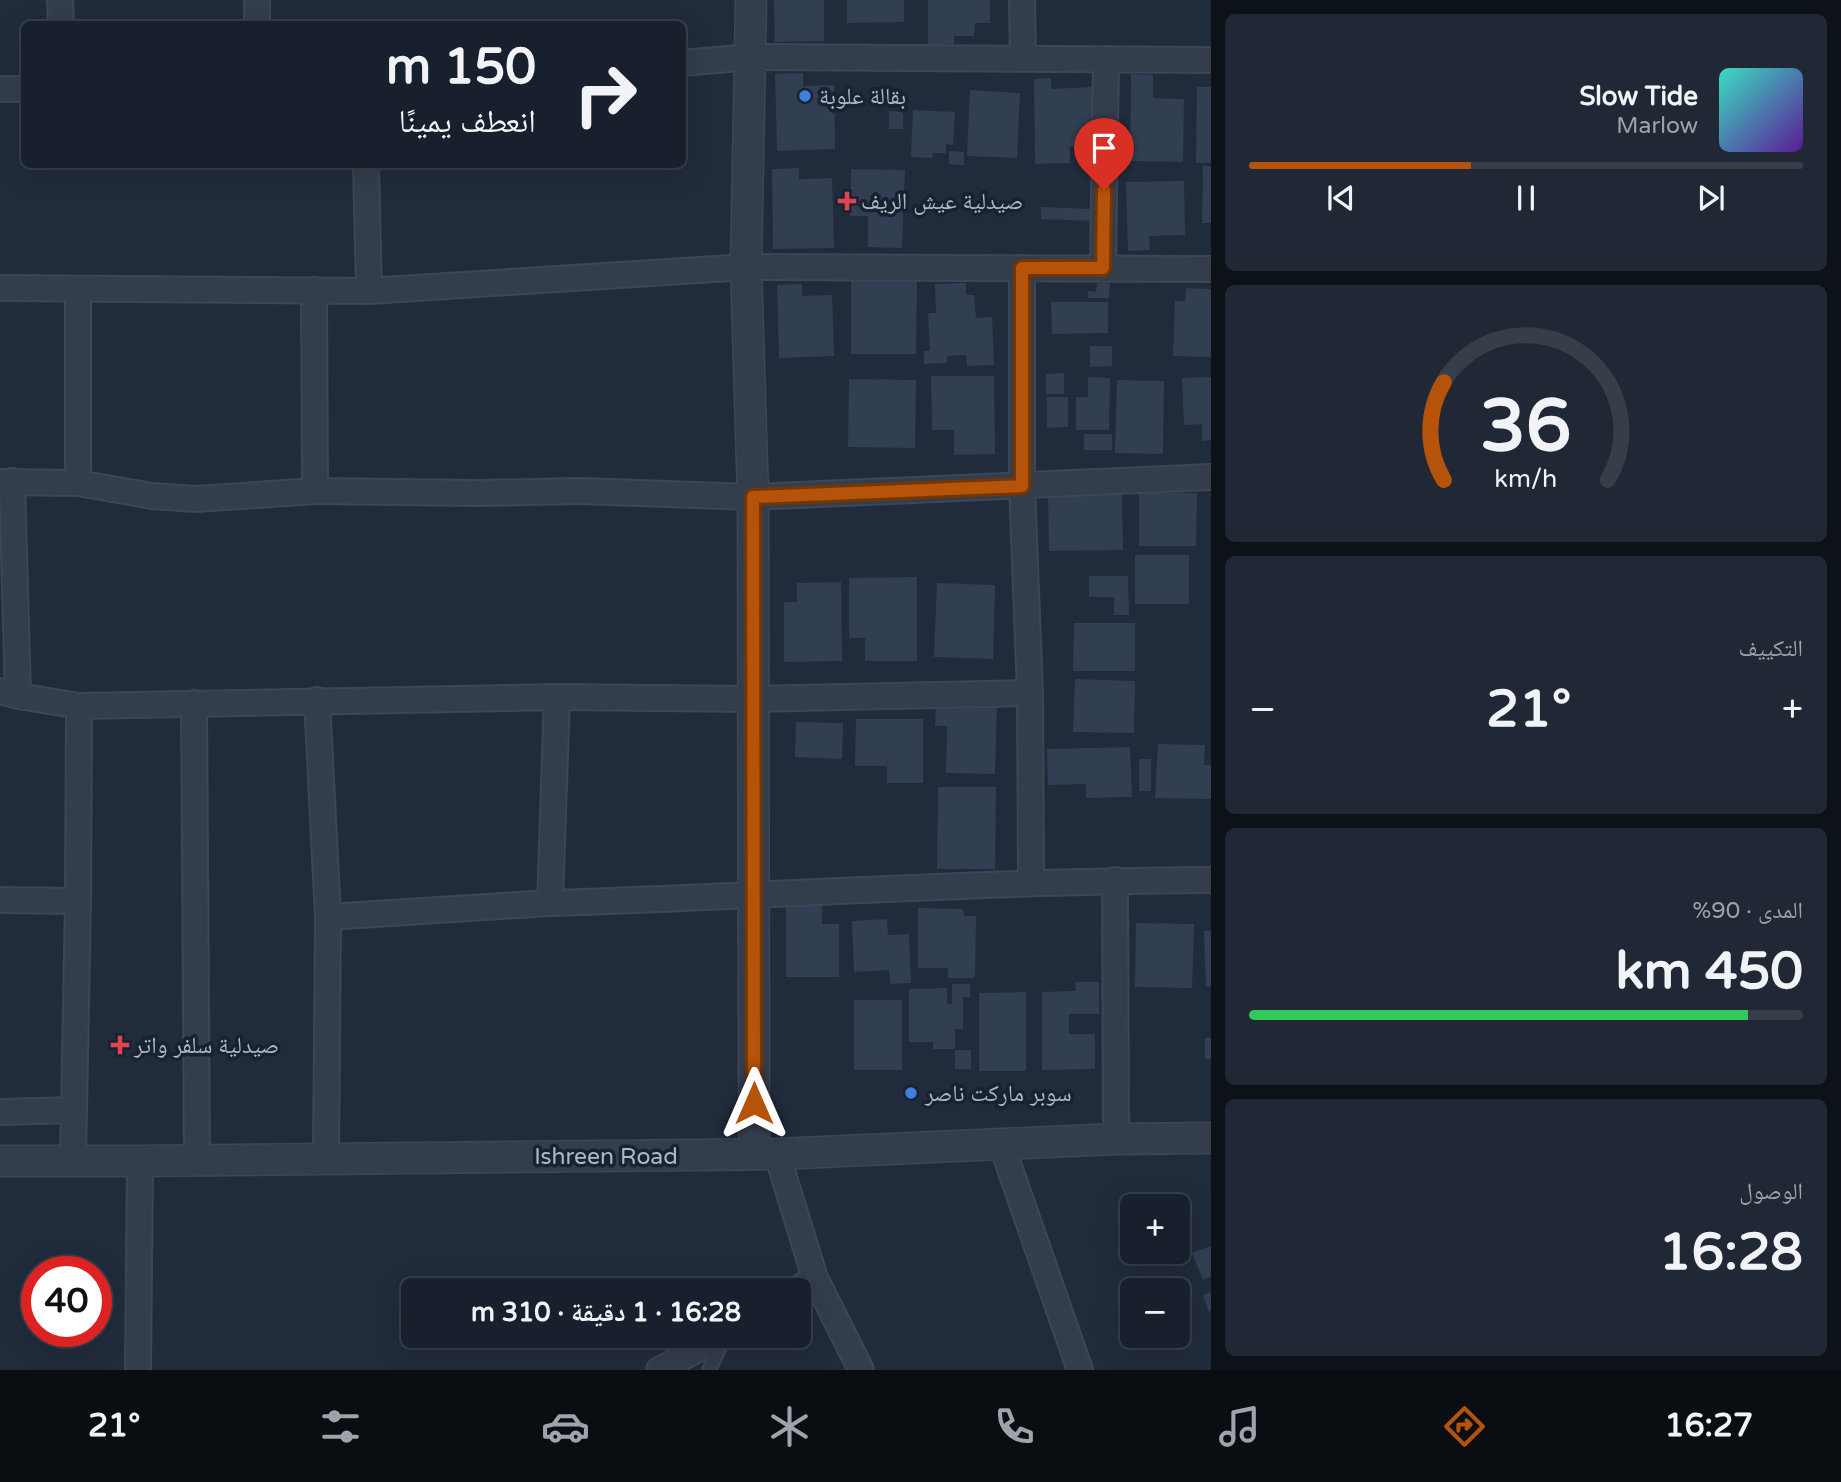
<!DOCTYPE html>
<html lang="ar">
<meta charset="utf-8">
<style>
body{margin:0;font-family:"Varela Round","Noto Naskh Arabic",sans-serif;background:#212835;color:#f1f3f6;direction:rtl;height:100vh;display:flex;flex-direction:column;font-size:26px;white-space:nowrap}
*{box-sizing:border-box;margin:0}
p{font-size:23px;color:#9fa3aa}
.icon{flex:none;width:38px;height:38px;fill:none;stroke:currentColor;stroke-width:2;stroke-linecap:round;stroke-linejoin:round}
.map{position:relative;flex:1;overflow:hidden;direction:ltr}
.drawer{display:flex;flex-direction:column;gap:14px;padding:14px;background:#0d1219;width:630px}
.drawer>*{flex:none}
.banner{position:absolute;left:21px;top:21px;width:665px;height:147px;border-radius:10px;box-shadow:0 7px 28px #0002,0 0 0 2px #363e49;direction:rtl;background:#18202d;color:#f1f3f6;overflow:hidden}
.fabs{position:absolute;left:1120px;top:1194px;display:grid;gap:14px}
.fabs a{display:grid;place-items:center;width:70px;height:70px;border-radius:10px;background:#18202d;box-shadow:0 7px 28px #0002,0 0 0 2px #363e49;font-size:35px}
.speed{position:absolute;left:21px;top:1256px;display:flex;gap:14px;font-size:35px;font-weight:700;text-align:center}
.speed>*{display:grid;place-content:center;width:91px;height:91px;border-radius:50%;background:#18202d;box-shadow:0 7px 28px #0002,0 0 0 2px #363e49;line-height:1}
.speed .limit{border:10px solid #d22;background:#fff;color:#111}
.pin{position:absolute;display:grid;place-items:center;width:60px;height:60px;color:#fff;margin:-72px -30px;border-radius:50% 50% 50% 0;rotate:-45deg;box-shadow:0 0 7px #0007}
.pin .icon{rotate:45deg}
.me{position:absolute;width:77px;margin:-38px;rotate:0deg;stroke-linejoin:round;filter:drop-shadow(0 0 5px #0008)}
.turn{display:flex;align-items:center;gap:24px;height:147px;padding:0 35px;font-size:32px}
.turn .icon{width:91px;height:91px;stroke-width:2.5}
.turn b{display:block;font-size:49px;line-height:60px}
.big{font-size:52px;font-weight:700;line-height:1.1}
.drawer .widget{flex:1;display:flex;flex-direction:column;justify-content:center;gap:10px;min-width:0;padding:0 24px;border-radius:10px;background:#212835}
.drawer .dial{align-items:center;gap:0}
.dial svg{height:182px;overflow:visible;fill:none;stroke:#363e49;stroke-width:7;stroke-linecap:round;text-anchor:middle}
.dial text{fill:#f1f3f6;stroke:none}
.song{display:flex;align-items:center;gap:21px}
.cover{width:84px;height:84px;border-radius:10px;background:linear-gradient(135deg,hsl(170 70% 55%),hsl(270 70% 35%))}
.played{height:7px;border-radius:4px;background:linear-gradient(90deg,#b45309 40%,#363e49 40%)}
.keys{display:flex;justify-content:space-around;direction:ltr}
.heat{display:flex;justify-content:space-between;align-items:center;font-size:38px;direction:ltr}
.charge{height:10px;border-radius:5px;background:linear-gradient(90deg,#34c759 90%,#363e49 0)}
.trip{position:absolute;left:401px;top:1278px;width:410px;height:70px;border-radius:10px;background:#18202d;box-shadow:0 7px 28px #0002,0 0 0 2px #363e49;font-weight:700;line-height:70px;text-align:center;direction:rtl}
.tab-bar{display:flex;height:112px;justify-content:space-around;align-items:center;background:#0a0d12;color:#9fa3aa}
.tab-bar .icon{width:49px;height:49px}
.tab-bar .selected{color:#b45309}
.tab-bar b{font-size:32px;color:#f1f3f6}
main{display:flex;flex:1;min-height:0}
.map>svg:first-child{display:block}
</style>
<main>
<section class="drawer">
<div class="widget">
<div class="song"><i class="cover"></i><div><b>Slow Tide</b><p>Marlow</p></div></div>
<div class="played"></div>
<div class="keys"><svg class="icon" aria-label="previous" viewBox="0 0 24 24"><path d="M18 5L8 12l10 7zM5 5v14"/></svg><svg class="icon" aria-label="pause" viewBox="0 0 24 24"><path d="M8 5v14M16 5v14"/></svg><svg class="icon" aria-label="next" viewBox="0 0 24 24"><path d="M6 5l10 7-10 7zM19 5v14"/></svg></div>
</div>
<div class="widget dial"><svg viewBox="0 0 100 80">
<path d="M14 69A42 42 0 1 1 86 69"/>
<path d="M14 69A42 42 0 0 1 14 26" stroke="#b45309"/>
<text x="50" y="56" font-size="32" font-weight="700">36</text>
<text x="50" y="72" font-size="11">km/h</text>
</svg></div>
<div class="widget"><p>التكييف</p>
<div class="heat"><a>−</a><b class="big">21°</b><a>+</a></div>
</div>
<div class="widget"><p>المدى · 90%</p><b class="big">450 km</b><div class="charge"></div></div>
<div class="widget"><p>الوصول</p><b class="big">16:28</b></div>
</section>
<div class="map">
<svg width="1211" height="1370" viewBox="0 0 1211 1370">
<rect width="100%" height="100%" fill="#202b3c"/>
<g fill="#323f52">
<path d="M774,0H824V41L775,42Z"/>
<path d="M847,0H904V22L847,23Z"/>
<path d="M928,0H990V23H975L974,36H954V44L928,45Z"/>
<path d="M803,73V86L834,85L835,149L777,151L775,74Z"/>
<path d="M1131,74L1153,75V98L1184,99L1183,162L1130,161Z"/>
<path d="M1051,78V89L1093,87L1094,147H1070V163L1035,164L1034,79Z"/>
<path d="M1197,87H1211V163H1196Z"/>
<path d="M970,90L1020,93L1017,158L967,156Z"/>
<path d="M913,110L955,112L953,145L946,144V153H933L932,158L911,157Z"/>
<path d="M889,111L903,112V129H889Z"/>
<path d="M949,151L964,152V165L949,164Z"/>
<path d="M1203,166H1211V223H1202Z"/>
<path d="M799,168V179L832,178L834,248L773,249L772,169Z"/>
<path d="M851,169L905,170L902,248L868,247V216H850Z"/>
<path d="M1184,181L1185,235L1149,236L1150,250L1128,251L1126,182Z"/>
<path d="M1041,207L1093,209V221L1041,219Z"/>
<path d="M851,280L917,281L916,354H851Z"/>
<path d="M966,283V295H974L976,318L992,317L994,365L967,366L966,355L947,356V363L924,364V351H930L928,313H936L935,284Z"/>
<path d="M1097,283H1110L1109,298H1088V291L1096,292Z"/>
<path d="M802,284V296L832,295L834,356L779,358L777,285Z"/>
<path d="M1186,288L1211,289V357L1173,356L1175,301H1185Z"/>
<path d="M1051,302H1108V333L1052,334Z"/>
<path d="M1090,346H1112V366L1090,367Z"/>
<path d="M1064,373V394H1046V374Z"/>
<path d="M931,376H994L995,454L954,455V430H932Z"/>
<path d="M1088,377L1110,378L1109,430H1076V397H1088Z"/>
<path d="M1211,377V440L1202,441V424L1184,425L1182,378Z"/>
<path d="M849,379L916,380L915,448L848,447Z"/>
<path d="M1117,380L1164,381L1163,454L1115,453Z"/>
<path d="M1047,397H1068V427L1047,428Z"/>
<rect x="1084" y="434" width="28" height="16"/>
<path d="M1122,493L1123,550L1049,551L1048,494Z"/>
<path d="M1139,493H1197L1196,546H1139Z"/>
<rect x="1135" y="555" width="54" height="49"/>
<path d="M1089,576H1128L1129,615H1114V597H1089Z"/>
<path d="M917,577V661H865V638H849V578Z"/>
<path d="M841,582L842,661L784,662V602H797V583Z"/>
<path d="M937,583L995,585L993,659L934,657Z"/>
<path d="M1074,623H1135V671H1073Z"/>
<path d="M1075,679L1135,681L1134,733L1073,732Z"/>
<path d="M936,703L997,704L995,774L946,773L947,726H935Z"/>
<path d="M856,719H923V783H887V766H855Z"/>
<path d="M796,722L843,723L842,759L795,757Z"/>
<path d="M1158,744L1205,745L1204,765H1211V799L1155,798Z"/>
<path d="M1130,747L1132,797L1086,798V784L1048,785L1047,749Z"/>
<rect x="1139" y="759" width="12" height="32"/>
<path d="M938,787H996L995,869H937Z"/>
<path d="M786,902H822V924H839V977H786Z"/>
<path d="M918,908L963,909L964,916H976L975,978H948V968H918Z"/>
<path d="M887,919L888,935L909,934L911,983L890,984L889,970L854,972L852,921Z"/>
<path d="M1136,923L1194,924L1192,988L1135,987Z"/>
<path d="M1204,931H1211V986L1206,987Z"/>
<path d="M1075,982H1099V1014H1069V1034H1095V1069L1042,1070V992L1076,991Z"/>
<path d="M952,984H970V997H963V1029H955V1049H933V1042H909V989L947,988V1004H952Z"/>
<path d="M1026,992V1071H979V993Z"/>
<rect x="854" y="1000" width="48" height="70"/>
<rect x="1205" y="1038" width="6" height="21"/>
<rect x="955" y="1050" width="16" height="19"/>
<path d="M1211,1246V1277L1203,1280L1192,1253Z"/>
<path d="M1211,1292V1311L1209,1312L1203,1295Z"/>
</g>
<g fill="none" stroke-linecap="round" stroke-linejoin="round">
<g stroke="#3d4655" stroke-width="16">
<path id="service" d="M709,1370L724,1339"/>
</g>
<g stroke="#3d4655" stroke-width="28">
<g id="minor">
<path d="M60,0L61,24"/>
<path d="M257,0V24"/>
<path d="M1022,0L1023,58"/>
<path d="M682,63L751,57L1211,60"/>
<path d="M0,89H24"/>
<path d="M366,164L369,291"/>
<path d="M1022,268V486L1030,693L1031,882"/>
<path d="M1103,268L1106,59"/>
<path d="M0,288L369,291L746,267L1211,269"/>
<path d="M78,289V483"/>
<path d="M314,290L315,491"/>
<path d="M12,481L18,696"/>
<path d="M0,482L78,483L152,496L196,499L315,491L478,493L580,491L753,497L1211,477"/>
<path d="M0,691L18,696L79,706L78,901L0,900"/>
<path d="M317,700L328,917L326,1158"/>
<path d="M194,703L197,1160"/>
<path d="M79,706L557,697L754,699L1030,693"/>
<path d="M1115,880L1116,1139"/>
<path d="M550,903C770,896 990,881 1211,880"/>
<path d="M328,917L550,903L557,697"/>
<path d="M0,1112L74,1110"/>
<path d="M1002,1146L1080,1370"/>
<path d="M777,1154L815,1278L861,1370"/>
<path d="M73,1161L78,901"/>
<path d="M796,1290L815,1278"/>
<path d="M138,1370L140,1161"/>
<path d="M659,1370L724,1335"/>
</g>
</g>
<g stroke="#3d4655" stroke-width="33">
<g id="tertiary">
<path d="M751,0L746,267L753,497L754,1154"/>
<path d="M0,1161H140L777,1154L1116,1139L1211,1138"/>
</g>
</g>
<use href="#service" stroke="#343d4c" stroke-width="12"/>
<use href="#minor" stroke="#343d4c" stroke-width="24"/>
<use href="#tertiary" stroke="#343d4c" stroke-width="30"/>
</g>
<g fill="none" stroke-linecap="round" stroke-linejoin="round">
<g stroke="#753606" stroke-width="18">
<path id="route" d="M754,1103L753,497L1022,486V268H1103L1104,190"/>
</g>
<use href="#route" stroke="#b45309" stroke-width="12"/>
</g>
<g fill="#3f7fe0" stroke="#192230" stroke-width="2.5">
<circle cx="805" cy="96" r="7"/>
<circle cx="911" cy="1093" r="7"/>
</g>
<g fill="#e0444e" stroke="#192230" stroke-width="2.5">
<path d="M843.5 190.5h7v7h7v7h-7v7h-7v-7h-7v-7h7z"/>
<path d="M116.5 1034.5h7v7h7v7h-7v7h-7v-7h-7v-7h7z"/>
</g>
<g text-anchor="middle" stroke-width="7" stroke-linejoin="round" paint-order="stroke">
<g font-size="23" fill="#afb8c8" stroke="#192230" text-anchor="start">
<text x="819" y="104">بقالة علوبة</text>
<text x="861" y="209">صيدلية عيش الريف</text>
<text x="134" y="1053">صيدلية سلفر واتر</text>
<text x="925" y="1101">سوبر ماركت ناصر</text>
</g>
<g font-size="23" fill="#afb8c8" stroke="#192230">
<text x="606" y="1164">Ishreen Road</text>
</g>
</g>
</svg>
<div class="fabs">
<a>+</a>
<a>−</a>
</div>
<div class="speed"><div class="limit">40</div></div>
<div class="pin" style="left:1104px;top:190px;background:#d93025"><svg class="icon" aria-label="arrive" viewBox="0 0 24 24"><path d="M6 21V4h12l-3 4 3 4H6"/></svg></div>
<svg class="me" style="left:754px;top:1103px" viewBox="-20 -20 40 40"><path d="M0-17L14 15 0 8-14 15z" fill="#b45309" stroke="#fff" stroke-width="4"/></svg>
<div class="trip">16:28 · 1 دقيقة · 310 m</div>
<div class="banner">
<div class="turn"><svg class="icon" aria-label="right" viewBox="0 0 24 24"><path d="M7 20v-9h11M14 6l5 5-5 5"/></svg><div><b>150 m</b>انعطف يمينًا</div></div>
</div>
</div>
</main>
<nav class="tab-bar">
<b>16:27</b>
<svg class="icon selected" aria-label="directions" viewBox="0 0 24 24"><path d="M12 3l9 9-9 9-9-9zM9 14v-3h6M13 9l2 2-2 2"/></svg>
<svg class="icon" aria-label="music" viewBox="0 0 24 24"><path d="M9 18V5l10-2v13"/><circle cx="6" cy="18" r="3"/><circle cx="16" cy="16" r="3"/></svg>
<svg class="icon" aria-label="phone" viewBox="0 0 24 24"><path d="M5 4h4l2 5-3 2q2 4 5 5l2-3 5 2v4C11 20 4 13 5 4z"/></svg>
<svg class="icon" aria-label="climate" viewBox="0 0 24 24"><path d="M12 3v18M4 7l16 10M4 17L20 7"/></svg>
<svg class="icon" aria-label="car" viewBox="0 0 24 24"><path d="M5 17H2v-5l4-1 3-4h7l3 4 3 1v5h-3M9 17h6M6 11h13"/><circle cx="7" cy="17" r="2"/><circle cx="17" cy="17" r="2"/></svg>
<svg class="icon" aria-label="filters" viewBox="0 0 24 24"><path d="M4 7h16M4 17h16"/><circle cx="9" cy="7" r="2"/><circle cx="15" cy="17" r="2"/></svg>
<b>21°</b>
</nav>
